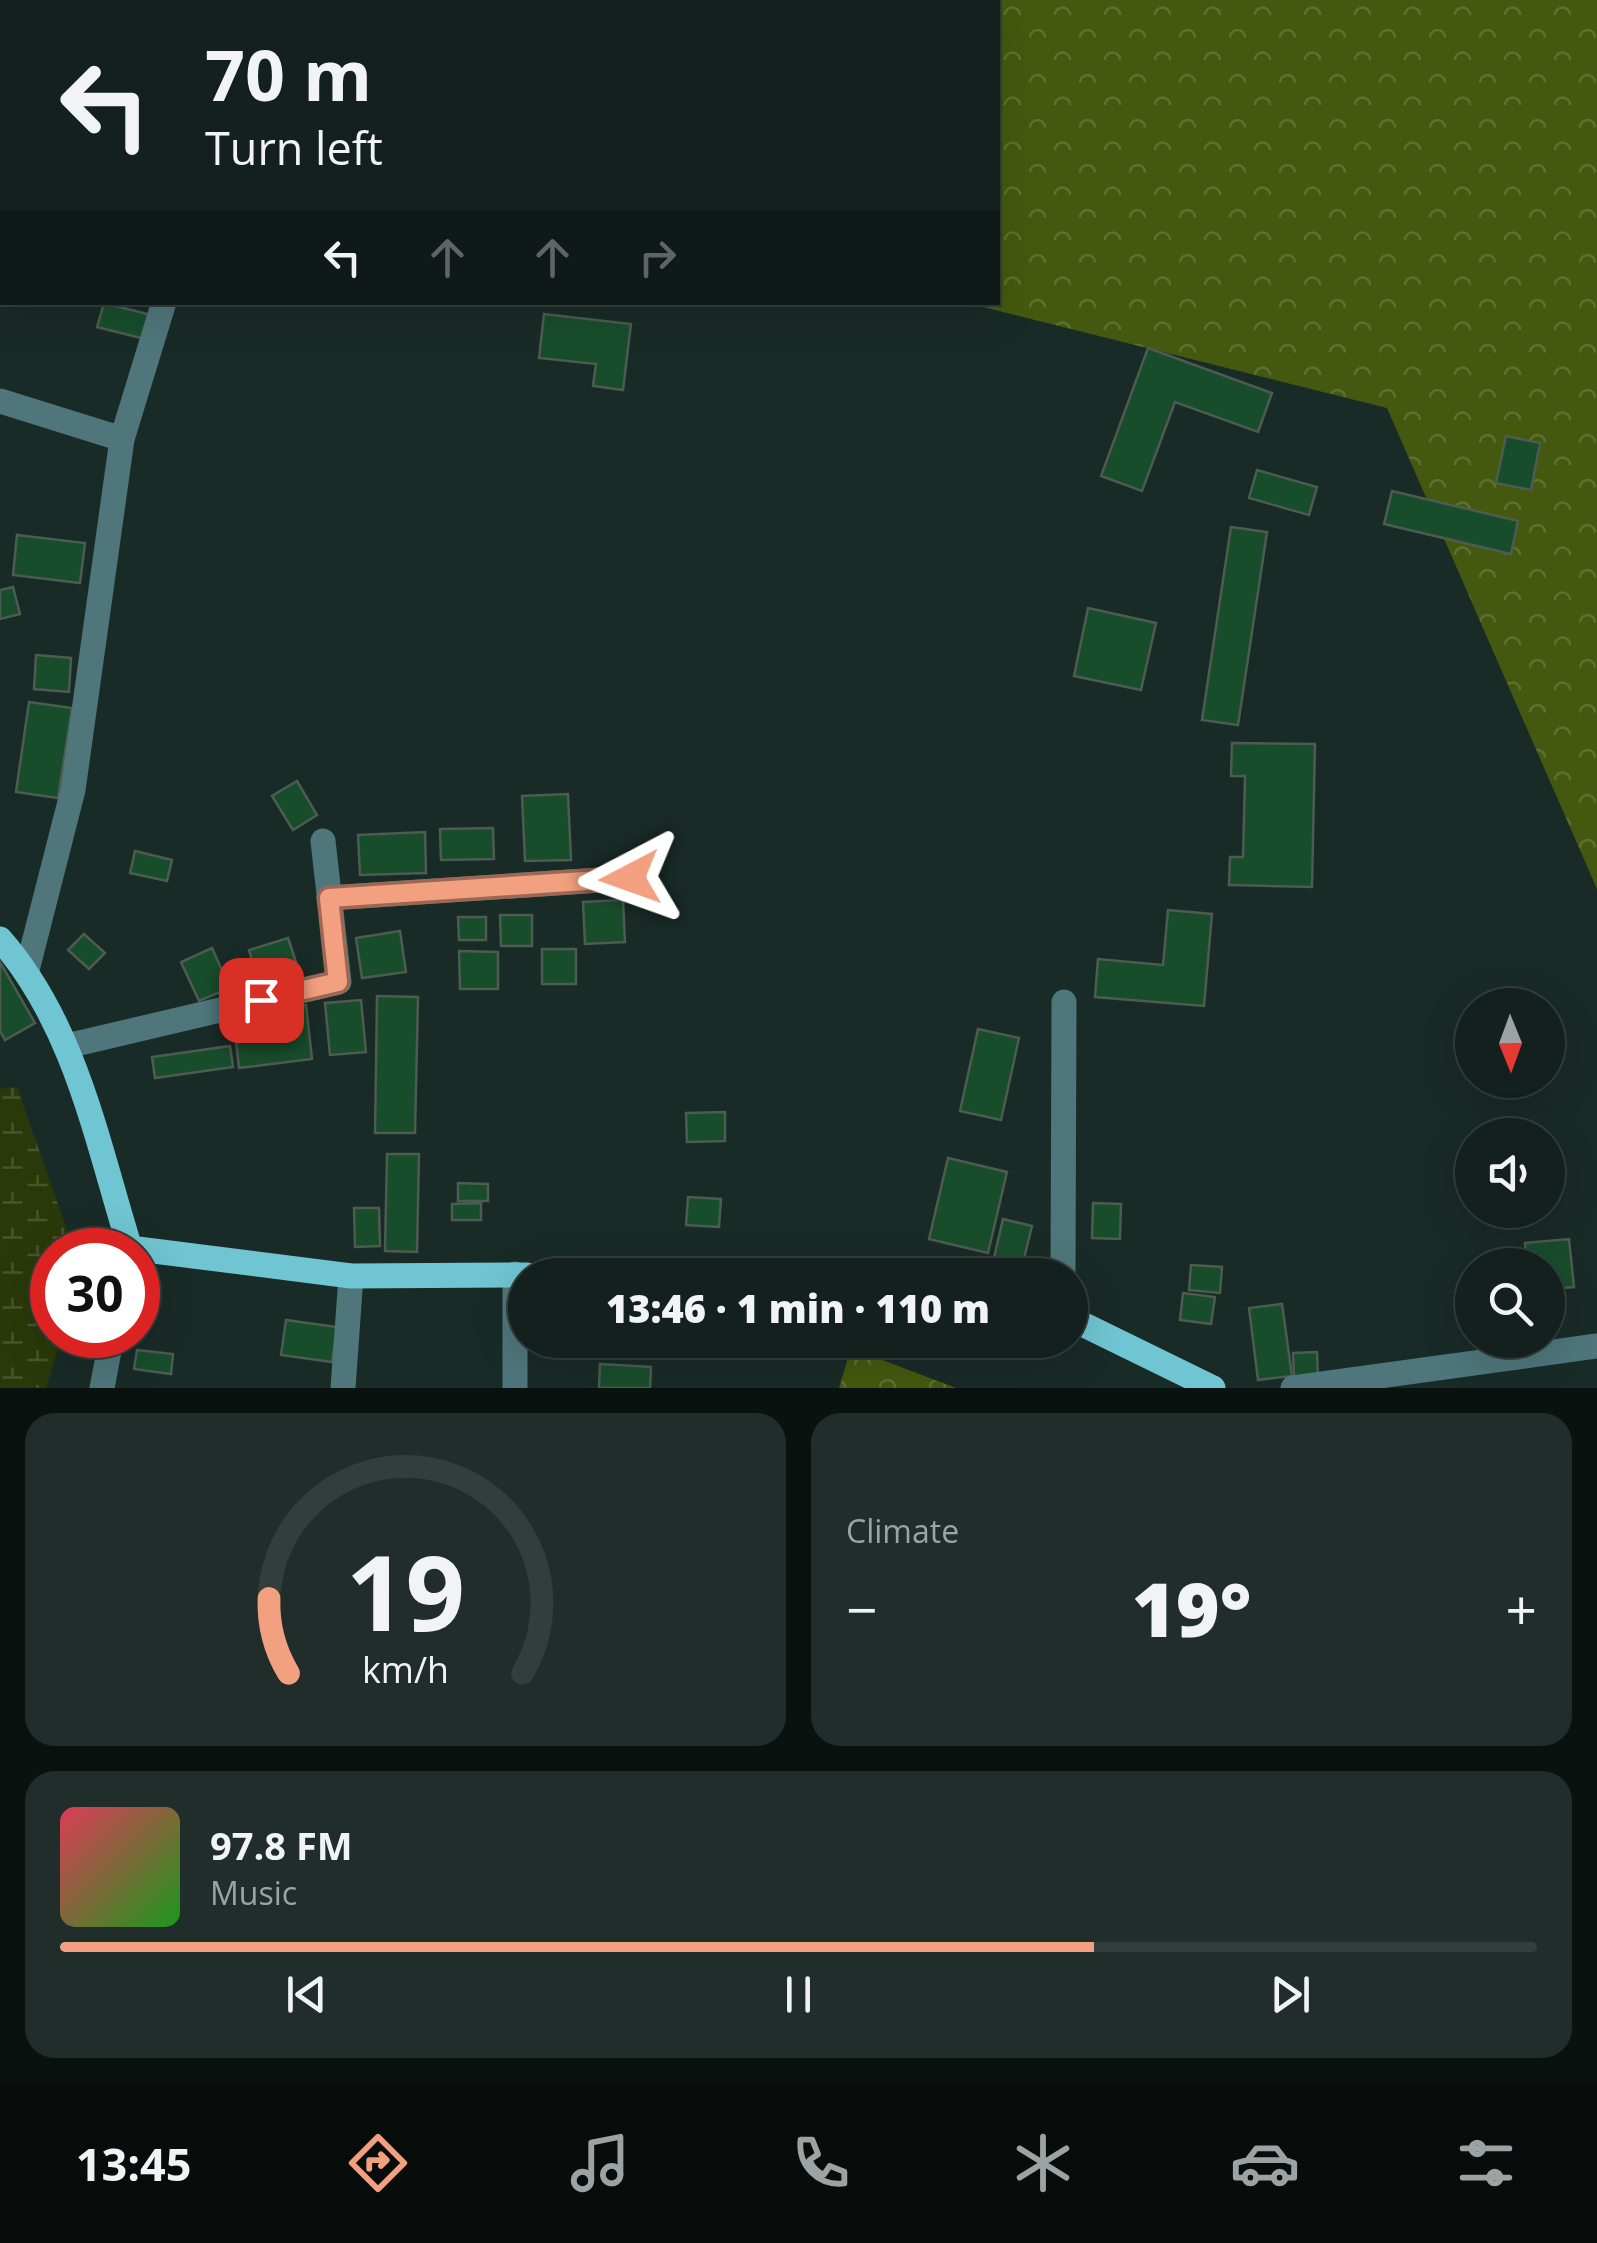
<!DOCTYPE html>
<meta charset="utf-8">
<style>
body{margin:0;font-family:"Open Sans",sans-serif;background:#202d2a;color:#f1f3f6;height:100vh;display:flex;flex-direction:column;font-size:38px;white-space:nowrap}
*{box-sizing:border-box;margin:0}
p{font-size:32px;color:#9da3a4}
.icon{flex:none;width:55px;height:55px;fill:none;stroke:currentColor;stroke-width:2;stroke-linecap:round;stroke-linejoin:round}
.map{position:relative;height:1388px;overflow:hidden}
.drawer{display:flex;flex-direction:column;gap:25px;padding:25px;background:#0a1210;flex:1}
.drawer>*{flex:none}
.hud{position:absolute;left:0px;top:0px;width:1000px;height:305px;box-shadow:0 10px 40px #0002,0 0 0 2px #323e3b;background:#13201d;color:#f1f3f6;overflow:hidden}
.needle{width:65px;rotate:179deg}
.fabs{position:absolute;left:1455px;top:988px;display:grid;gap:20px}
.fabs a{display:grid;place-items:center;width:110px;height:110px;border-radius:50%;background:#13201d;box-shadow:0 10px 40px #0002,0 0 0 2px #323e3b;font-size:50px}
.speed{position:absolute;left:30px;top:1228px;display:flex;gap:20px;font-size:50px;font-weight:700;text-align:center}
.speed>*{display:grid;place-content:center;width:130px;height:130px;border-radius:50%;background:#13201d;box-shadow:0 10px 40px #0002,0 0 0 2px #323e3b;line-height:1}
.speed .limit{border:15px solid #d22;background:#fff;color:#111}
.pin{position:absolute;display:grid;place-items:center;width:85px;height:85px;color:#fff;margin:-42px;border-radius:20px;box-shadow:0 5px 15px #0006}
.me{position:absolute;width:110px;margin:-55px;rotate:266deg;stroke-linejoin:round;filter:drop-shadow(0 0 8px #0008)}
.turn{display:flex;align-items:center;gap:35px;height:210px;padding:0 40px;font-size:45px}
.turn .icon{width:130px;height:130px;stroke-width:2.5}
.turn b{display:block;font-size:70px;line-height:85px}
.lanes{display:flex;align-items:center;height:95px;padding:0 40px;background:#0003;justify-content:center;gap:50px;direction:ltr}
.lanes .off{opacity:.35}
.big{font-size:75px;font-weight:800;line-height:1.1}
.drawer .card{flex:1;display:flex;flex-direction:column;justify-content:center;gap:15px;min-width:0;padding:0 35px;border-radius:30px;background:#202d2a}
.drawer .dial{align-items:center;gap:0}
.dial svg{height:260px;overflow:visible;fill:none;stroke:#323e3b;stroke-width:7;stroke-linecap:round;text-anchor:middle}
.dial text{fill:#f1f3f6;stroke:none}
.song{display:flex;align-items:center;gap:30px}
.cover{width:120px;height:120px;border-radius:15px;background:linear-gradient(135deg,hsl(350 70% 55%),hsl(120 70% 35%))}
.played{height:10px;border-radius:5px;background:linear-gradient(90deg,#f2a07f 70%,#323e3b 70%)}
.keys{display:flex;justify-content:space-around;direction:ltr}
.heat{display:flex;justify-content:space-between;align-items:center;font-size:55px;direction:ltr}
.drawer .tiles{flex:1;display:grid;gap:25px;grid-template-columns:1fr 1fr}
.card:last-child{grid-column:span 2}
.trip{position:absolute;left:508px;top:1258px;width:580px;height:100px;border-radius:50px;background:#13201d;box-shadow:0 10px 40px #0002,0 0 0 2px #323e3b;font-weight:800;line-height:100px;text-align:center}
.tabs{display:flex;height:160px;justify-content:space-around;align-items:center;background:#080d0c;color:#9da3a4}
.tabs .icon{width:70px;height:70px}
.tabs .active{color:#f2a07f}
.tabs b{font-size:45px;color:#f1f3f6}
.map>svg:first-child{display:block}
</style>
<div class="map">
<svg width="1597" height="1388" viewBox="0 0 1597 1388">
<defs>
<pattern id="forest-crowns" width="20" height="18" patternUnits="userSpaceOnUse" patternTransform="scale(2.5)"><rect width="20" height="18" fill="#44590f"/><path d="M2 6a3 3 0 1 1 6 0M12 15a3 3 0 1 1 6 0" fill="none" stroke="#5e7031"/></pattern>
<pattern id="wetland-marsh" width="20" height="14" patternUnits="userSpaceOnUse" patternTransform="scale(2.5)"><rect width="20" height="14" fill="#2a3909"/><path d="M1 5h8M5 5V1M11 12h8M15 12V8" fill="none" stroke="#48552c"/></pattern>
</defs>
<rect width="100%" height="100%" fill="#192b27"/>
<g fill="url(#forest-crowns)">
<path d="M493,0H1597V889L1387,408L967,303L998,302V2Z"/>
<path d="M851,1348L956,1388H839Z"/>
</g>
<path fill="url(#wetland-marsh)" d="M17,1087L74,1250H52V1335H62L46,1388H0V1089Z"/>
<g fill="#184d2c" stroke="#4d5b51" stroke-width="2.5">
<path d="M104,303L151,315L145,339L97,327Z"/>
<path d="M544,314L631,324L623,390L593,386L596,364L539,358Z"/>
<path d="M1148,348L1272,393L1258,432L1175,402L1142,491L1101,476Z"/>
<path d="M1506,436L1540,443L1531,490L1496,483Z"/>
<path d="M1257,470L1317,487L1309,515L1249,498Z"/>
<path d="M1392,491L1518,521L1511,554L1384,524Z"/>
<path d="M1231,527L1267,532L1238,725L1202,720Z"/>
<path d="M17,535L85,543L80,583L13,575Z"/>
<path d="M13,587L20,614L0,619V590Z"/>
<path d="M1088,608L1156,623L1141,690L1074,676Z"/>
<path d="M36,655L71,658L69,692L34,689Z"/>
<path d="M29,702L72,708L58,798L16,792Z"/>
<path d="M1232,743L1315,744L1312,887L1229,885L1230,857H1243L1245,776H1231Z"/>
<path d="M297,781L317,815L293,830L272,796Z"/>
<path d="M568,794L571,860L525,861L522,796Z"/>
<path d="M493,828L494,859L441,860L440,829Z"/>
<path d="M425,832L426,873L360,875L358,835Z"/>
<path d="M135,851L172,860L167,881L130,873Z"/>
<path d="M623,900L625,942L585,944L583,902Z"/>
<path d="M1168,910L1212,914L1204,1006L1095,997L1098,959L1163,965Z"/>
<path d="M500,915H532V946H501Z"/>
<path d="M458,917H486V940H459Z"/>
<path d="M400,931L406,972L362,978L356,938Z"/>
<path d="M84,934L105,953L89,969L68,950Z"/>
<path d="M288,938L299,971L259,984L249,950Z"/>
<path d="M212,948L230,988L199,1001L181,962Z"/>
<rect x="542" y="949" width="34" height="35"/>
<path d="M459,951L498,952V989H460Z"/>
<path d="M0,962L35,1023L5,1040L0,1031Z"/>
<path d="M377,996L418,997L415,1133H375Z"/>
<path d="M361,1000L366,1052L330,1055L325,1003Z"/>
<path d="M306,1005L312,1059L239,1068L233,1014Z"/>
<path d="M978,1029L1019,1038L1001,1120L960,1111Z"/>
<path d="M230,1046L233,1067L155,1078L152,1057Z"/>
<path d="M725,1112V1141L687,1142L686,1113Z"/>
<path d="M387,1154H419L417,1252L385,1251Z"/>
<path d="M948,1158L1007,1172L988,1253L929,1239Z"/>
<path d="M458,1183L488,1184V1201H458Z"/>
<path d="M688,1197L721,1199L719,1227L686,1225Z"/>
<path d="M481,1203V1220H452V1204Z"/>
<path d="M1093,1203L1121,1204L1120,1239L1092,1238Z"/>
<path d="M354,1208H379L380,1246L355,1247Z"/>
<path d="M1003,1219L1032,1226L1020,1275H990Z"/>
<path d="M1569,1239L1574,1287L1548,1289V1265H1527L1525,1243Z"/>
<path d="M1191,1265L1222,1267L1220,1293L1189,1290Z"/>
<rect x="1024" y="1267" width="32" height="8"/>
<path d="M1183,1293L1215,1297L1211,1324L1180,1320Z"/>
<path d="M1282,1304L1292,1376L1258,1380L1249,1308Z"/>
<path d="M286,1320L337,1327L332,1362L281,1355Z"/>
<rect x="677" y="1340" width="48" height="9"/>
<path d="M137,1350L173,1354L171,1374L134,1369Z"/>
<path d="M1317,1352L1318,1377H1294L1293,1353Z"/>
<path d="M600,1364L651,1367L650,1388H599Z"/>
</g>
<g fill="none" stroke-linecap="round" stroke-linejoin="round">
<g stroke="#4e767b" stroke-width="25">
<path d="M101,2V0"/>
<path d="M252,2V0"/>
<path d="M0,208L2,206"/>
<path d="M0,401L122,439"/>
<path d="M329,898L631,878"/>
<path d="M27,970L73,790L122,439L164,302"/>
<path d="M67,1046L339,982L323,841"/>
<path d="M1063,1275L1064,1002"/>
<path d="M102,1388L112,1335"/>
<path d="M343,1388L351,1276"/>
<path d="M515,1388V1274"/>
<path d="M1293,1388L1597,1346"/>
</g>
<g stroke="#6fc5d1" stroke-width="25">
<path d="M0,939C75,1024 97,1142 130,1248L351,1276L527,1275"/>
<path d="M1070,1318L1213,1388"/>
</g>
</g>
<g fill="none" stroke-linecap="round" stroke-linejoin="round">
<g stroke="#9d6853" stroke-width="25">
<path id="route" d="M261,1000L338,982L329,898L630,878"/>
</g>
<use href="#route" stroke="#f2a07f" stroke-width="18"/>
</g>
</svg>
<div class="fabs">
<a><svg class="needle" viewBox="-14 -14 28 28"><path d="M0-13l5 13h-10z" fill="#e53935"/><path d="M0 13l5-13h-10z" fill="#9da3a4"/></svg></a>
<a><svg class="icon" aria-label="sound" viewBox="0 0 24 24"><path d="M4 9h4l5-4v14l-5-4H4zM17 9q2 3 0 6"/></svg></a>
<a><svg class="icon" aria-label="search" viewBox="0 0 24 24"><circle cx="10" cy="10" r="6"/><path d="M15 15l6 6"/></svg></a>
</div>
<div class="speed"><div class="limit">30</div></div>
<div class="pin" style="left:261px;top:1000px;background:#d93025"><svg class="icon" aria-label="arrive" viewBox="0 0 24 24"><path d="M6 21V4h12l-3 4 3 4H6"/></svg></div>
<svg class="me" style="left:630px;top:878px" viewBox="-20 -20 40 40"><path d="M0-17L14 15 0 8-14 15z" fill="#f2a07f" stroke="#fff" stroke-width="4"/></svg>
<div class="trip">13:46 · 1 min · 110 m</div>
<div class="hud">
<div class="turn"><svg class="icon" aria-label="left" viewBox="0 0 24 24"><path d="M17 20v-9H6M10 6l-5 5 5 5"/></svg><div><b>70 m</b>Turn left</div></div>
<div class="lanes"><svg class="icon" aria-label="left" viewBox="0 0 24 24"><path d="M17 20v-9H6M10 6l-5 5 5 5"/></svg><svg class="icon off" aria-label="ahead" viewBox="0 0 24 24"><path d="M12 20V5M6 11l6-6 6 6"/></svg><svg class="icon off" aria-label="ahead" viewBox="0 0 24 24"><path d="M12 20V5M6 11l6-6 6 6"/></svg><svg class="icon off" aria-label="right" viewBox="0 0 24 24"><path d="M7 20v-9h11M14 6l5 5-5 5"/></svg></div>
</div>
</div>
<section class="drawer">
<div class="tiles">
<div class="card dial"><svg viewBox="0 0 100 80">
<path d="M14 69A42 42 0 1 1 86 69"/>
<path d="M14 69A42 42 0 0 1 8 46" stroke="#f2a07f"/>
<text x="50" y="56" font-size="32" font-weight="700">19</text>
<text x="50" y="72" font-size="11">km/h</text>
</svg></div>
<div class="card"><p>Climate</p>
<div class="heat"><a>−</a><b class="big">19°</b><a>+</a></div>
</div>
<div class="card">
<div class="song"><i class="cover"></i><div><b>97.8 FM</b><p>Music</p></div></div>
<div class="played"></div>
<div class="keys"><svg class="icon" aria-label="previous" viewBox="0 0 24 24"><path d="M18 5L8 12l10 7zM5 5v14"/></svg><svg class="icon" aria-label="pause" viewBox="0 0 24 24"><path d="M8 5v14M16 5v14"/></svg><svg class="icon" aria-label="next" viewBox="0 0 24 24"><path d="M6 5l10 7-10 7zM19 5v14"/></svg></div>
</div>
</div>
</section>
<nav class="tabs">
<b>13:45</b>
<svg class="icon active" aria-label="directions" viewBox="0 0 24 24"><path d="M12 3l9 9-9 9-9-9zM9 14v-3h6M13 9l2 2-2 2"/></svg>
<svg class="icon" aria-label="music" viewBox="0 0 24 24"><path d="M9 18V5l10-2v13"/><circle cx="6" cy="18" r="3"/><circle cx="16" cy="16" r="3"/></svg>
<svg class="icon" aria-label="phone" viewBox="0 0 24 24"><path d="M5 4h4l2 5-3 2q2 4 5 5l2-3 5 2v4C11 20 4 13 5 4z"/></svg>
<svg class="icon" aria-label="climate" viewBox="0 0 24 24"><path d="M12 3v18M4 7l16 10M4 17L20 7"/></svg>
<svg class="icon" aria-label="car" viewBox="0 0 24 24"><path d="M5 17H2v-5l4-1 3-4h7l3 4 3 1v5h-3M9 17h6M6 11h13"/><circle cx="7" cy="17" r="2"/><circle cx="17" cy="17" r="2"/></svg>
<svg class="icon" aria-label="filters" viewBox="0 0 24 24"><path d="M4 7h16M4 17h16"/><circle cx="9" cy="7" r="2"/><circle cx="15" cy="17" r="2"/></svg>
</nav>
